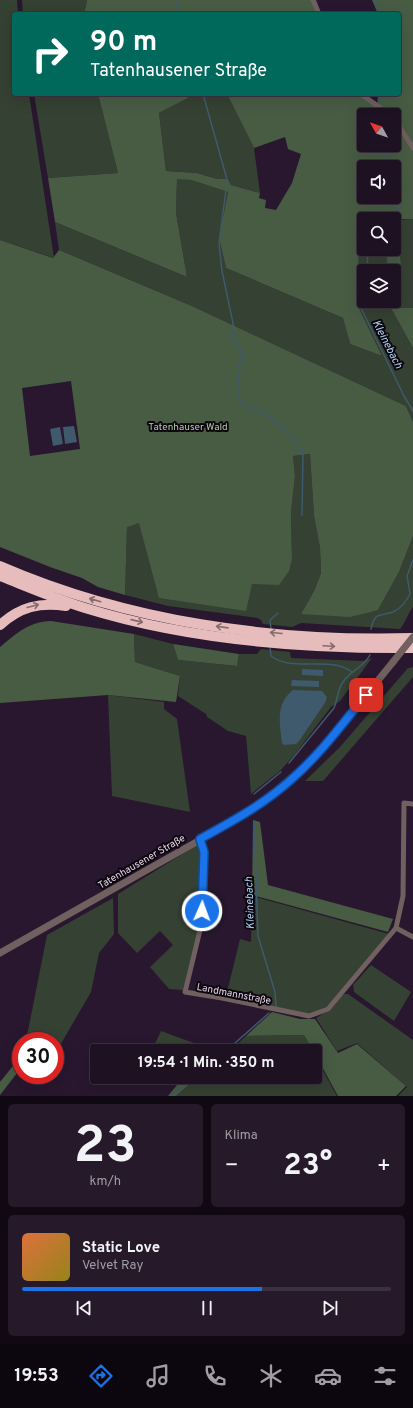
<!DOCTYPE html>
<html lang="de">
<meta charset="utf-8">
<style>
body{margin:0;font-family:Overpass,sans-serif;background:#261a2a;color:#f1f3f6;height:100vh;display:flex;flex-direction:column;font-size:15px;white-space:nowrap}
*{box-sizing:border-box;margin:0}
p{font-size:13px;color:#a19da5}
.icon{flex:none;width:22px;height:22px;fill:none;stroke:currentColor;stroke-width:2;stroke-linecap:round;stroke-linejoin:round}
.map{position:relative;height:1096px;overflow:hidden}
.details{display:flex;flex-direction:column;gap:8px;padding:8px;background:#100913;flex:1}
.details>*{flex:none}
.hud{position:absolute;left:12px;top:12px;width:389px;height:84px;border-radius:4px;box-shadow:0 4px 16px #0002,0 0 0 1px #3c3140;background:#00695c;color:#fff;overflow:hidden}
.needle{width:26px;rotate:310deg}
.controls{position:absolute;left:357px;top:108px;display:grid;gap:8px}
.controls a{display:grid;place-items:center;width:44px;height:44px;border-radius:4px;background:#1e1122;box-shadow:0 4px 16px #0002,0 0 0 1px #3c3140;font-size:20px}
.speed{position:absolute;left:12px;top:1032px;display:flex;gap:8px;font-size:20px;font-weight:700;text-align:center}
.speed>*{display:grid;place-content:center;width:52px;height:52px;border-radius:50%;background:#1e1122;box-shadow:0 4px 16px #0002,0 0 0 1px #3c3140;line-height:1}
.speed .limit{border:6px solid #d22;background:#fff;color:#111}
.pin{position:absolute;display:grid;place-items:center;width:34px;height:34px;color:#fff;margin:-17px;border-radius:8px;box-shadow:0 2px 6px #0006}
.me{position:absolute;width:44px;margin:-22px;rotate:2deg;stroke-linejoin:round;filter:drop-shadow(0 0 3px #0008)}
.turn{display:flex;align-items:center;gap:14px;height:84px;padding:0 12px;font-size:18px}
.turn .icon{width:52px;height:52px;stroke-width:2.5}
.turn b{display:block;font-size:28px;line-height:34px}
.big{font-size:30px;font-weight:700;line-height:1.1}
.details .card{flex:1;display:flex;flex-direction:column;justify-content:center;gap:6px;min-width:0;padding:0 14px;border-radius:6px;background:#261a2a}
.details .dial{align-items:center;gap:0}
.dial b{font-size:52px;line-height:1}
.song{display:flex;align-items:center;gap:12px}
.cover{width:48px;height:48px;border-radius:6px;background:linear-gradient(135deg,hsl(20 70% 55%),hsl(50 70% 35%))}
.played{height:4px;border-radius:2px;background:linear-gradient(90deg,#1a73e8 65%,#3c3140 65%)}
.keys{display:flex;justify-content:space-around;direction:ltr}
.heat{display:flex;justify-content:space-between;align-items:center;font-size:22px;direction:ltr}
.details .tiles{flex:1;display:grid;gap:8px;grid-template-columns:1fr 1fr}
.card:last-child{grid-column:span 2}
.trip{position:absolute;left:90px;top:1044px;width:232px;height:40px;border-radius:4px;background:#1e1122;box-shadow:0 4px 16px #0002,0 0 0 1px #3c3140;font-weight:700;line-height:40px;text-align:center}
.tab-bar{display:flex;height:64px;justify-content:space-around;align-items:center;background:#0c070e;color:#a19da5}
.tab-bar .icon{width:28px;height:28px}
.tab-bar .current{color:#1a73e8}
.tab-bar b{font-size:18px;color:#f1f3f6}
.map>svg:first-child{display:block}
</style>
<div class="map">
<svg width="413" height="1096" viewBox="0 0 413 1096">
<rect width="100%" height="100%" fill="#28172e"/>
<g fill="#354132">
<path d="M0,0H17L18,14H14V94H29L54,258L0,240Z"/>
<path d="M22,0H87L84,14H23Z"/>
<path d="M34,94H98L118,173L48,178Z"/>
<path d="M188,94H227L254,148L260,193L231,185L228,179H217L197,173L166,171L159,113L188,98Z"/>
<path d="M177,178L191,180L228,192L219,238L226,268L343,318L350,344L382,356L357,304L360,222H364V249H394V220L413,219V308H400L402,274L387,251L386,271H364V301H387L413,348V422L406,406L192,306L59,250L55,222L187,277L176,213Z"/>
<path d="M310,454L314,516L320,548L321,573L314,591L301,614L378,610L399,572L413,536V607C407,615 406,622 400,629L301,623L292,627L263,624L261,620L257,618L168,606L125,595L127,526L139,523L252,584L292,559L291,512L295,476L293,456Z"/>
<path d="M134,634L173,644L178,660L237,666L239,654H257L261,649L290,652L291,658L363,661L372,658L340,701L331,707L295,754L280,771L251,794L246,736L228,731L207,717L206,714L178,696L180,676L135,662Z"/>
<path d="M413,667V677L323,781H305L340,747L408,668Z"/>
<path d="M108,695L164,702V709L177,719L190,812L112,796Z"/>
<path d="M197,845L202,849L199,926L183,990L169,989L150,967L173,945L160,931L137,953L118,933V894Z"/>
<path d="M252,896L389,934L328,1006L310,1014L279,1010L226,996L240,939L251,942Z"/>
<path d="M113,898L114,934L99,953L91,992L55,1054V1041H26L47,935Z"/>
<path d="M371,965L411,992L394,1021L354,992L353,985Z"/>
<path d="M344,994H348L413,1040V1096H398L407,1087L357,1043L337,1051L316,1018L326,1012Z"/>
<path d="M161,1031L202,1046L201,1051H154L152,1050Z"/>
<path d="M304,1035L313,1051H230L246,1036Z"/>
<path d="M315,1056L337,1096H176L198,1077H315Z"/>
</g>
<g fill="#485c44" fill-rule="evenodd">
<path d="M87,0H316L321,14H84Z"/>
<path d="M372,0H413V219H364V222H360L357,304L382,356L350,344L343,318L226,268L219,238L228,192L191,180L177,179L176,213L187,277L55,222L48,178L118,173L98,94H188V98L159,113L166,171L197,173L217,179H228L231,185L260,193L259,198L266,200L265,208L276,210L292,183L301,154L288,149L285,137L254,148L227,94H364L378,103L379,94H399V14H378ZM364,115H394V145H364ZM364,167H394V197H364Z"/>
<path d="M0,240L53,258L59,250L192,306L406,406L413,422V536L399,572L378,610L350,617L301,614L314,591L321,573L320,548L314,516L310,454L293,456L295,476L291,512L292,559L289,571L279,585L252,584L246,611L159,598L139,523L127,527L125,595L98,587L82,578L50,567L0,547ZM71,381L80,449L30,456L22,388Z"/>
<path d="M399,250L402,274L400,308H413V348L387,301H394V271H386L387,251Z"/>
<path d="M51,621L134,634L135,662L180,676L176,702L108,695L0,703V647C17,633 28,622 51,621Z"/>
<path d="M173,644L239,654L237,666L178,660Z"/>
<path d="M253,820L260,822L268,885L393,919L388,932L252,895Z"/>
<path d="M272,1012L300,1019H315L338,1053L357,1044L406,1086L396,1096H338L315,1054V1051H313L304,1035L246,1036Z"/>
<path d="M21,1056V1068L0,1095V1082Z"/>
<path d="M187,1077H198L176,1096H168L177,1085Z"/>
</g>
<g fill="#3f5a6d">
<path d="M74,426L77,442L65,444L63,427Z"/>
<path d="M60,427L63,444L53,446L50,429Z"/>
<path d="M302,669L323,670V676L302,675Z"/>
<path d="M292,680L319,681V687L291,686Z"/>
<path d="M293,690L322,691L327,697L325,703L299,741L296,744L284,745L282,743C280,723 275,704 293,690Z"/>
</g>
<g fill="none" stroke-linecap="round" stroke-linejoin="round">
<g stroke="#3f5a6d" stroke-width="1.5">
<path d="M177,0L180,14"/>
<path d="M375,0L382,14"/>
<path d="M203,94L228,183"/>
<path d="M378,102L379,94"/>
<path d="M379,115V110"/>
<path d="M384,145L387,149L386,155L391,162V167"/>
<path d="M226,190L219,243L222,271L234,328L231,335L243,353L242,360L238,366L240,370L237,392L242,405C265,409 281,427 298,443L297,448L303,451L302,515"/>
<path d="M383,219L395,213L400,205L394,177"/>
<path d="M367,271L368,249"/>
<path d="M364,283L359,304L404,396L413,411"/>
<path d="M271,629L270,620L278,613"/>
<path d="M371,629C375,611 379,617 393,612C402,608 406,601 410,594L407,576L413,560"/>
<path d="M270,647L271,656C293,673 330,655 352,672"/>
<path d="M289,763L334,708C338,699 337,690 343,682C350,671 364,667 370,655"/>
<path d="M254,794L281,772"/>
<path d="M254,821L258,936L275,992L276,1006"/>
<path d="M226,1051L269,1013"/>
<path d="M173,1096L178,1089L194,1077"/>
</g>
<g stroke="#716060" stroke-width="5">
<path d="M313,0L319,14"/>
<path d="M361,94L390,115"/>
<path d="M394,118L413,148"/>
<path d="M200,839L204,852L201,926L185,992L222,998L309,1016L328,1009L396,928L413,937"/>
<path d="M396,928L403,896L404,803L413,804"/>
</g>
<path stroke="#716060" stroke-width="7" d="M0,953L230,823L272,795L294,777L323,748L393,662"/>
<g stroke="#e7bcbc" stroke-width="10">
<path d="M0,566C129,622 273,642 413,638"/>
<path d="M0,576C28,587 56,599 85,608C188,640 306,649 413,648"/>
<path d="M0,625C20,607 39,602 66,606"/>
</g>
<path stroke="#716060" stroke-width="7" d="M393,662L413,637"/>
</g>
<defs><path id="oneway-shaft" d="M-6 0H5M1.5-3L5.5 0L1.5 3" fill="none" stroke-width="1.6" stroke-linecap="round" stroke-linejoin="round"/></defs>
<g stroke="#856a6e">
<use href="#oneway-shaft" transform="translate(95 600) rotate(-164)"/>
<use href="#oneway-shaft" transform="translate(33 606) rotate(-15)"/>
<use href="#oneway-shaft" transform="translate(137 621) rotate(13)"/>
<use href="#oneway-shaft" transform="translate(222 627) rotate(-172)"/>
<use href="#oneway-shaft" transform="translate(276 633) rotate(-175)"/>
<use href="#oneway-shaft" transform="translate(329 646) rotate(3)"/>
</g>
<g fill="none" stroke-linecap="round" stroke-linejoin="round">
<g stroke="#114b97" stroke-width="10">
<path id="route" d="M202,911L204,852L200,839C233,821 266,803 294,777C321,753 343,723 366,695"/>
</g>
<use href="#route" stroke="#1a73e8" stroke-width="7"/>
</g>
<g text-anchor="middle" stroke-width="4" stroke-linejoin="round" paint-order="stroke">
<g font-size="10" fill="#aad0a2" stroke="#0d060f">
<text x="188" y="430">Tatenhauser Wald</text>
</g>
<g font-size="10" fill="#e4d8e8" stroke="#0d060f">
<text transform="translate(141 861) rotate(-30)" y="4">Tatenhausener Straße</text>
<text transform="translate(234 993) rotate(11)" y="4">Landmannstraße</text>
</g>
<g font-size="11" font-style="italic" fill="#b0d8f6" stroke="#0d060f">
<text transform="translate(388 344) rotate(63)" y="4">Kleinebach</text>
<text transform="translate(249 903) rotate(-92)" y="4">Kleinebach</text>
</g>
</g>
</svg>
<div class="controls">
<a><svg class="needle" viewBox="-14 -14 28 28"><path d="M0-13l5 13h-10z" fill="#e53935"/><path d="M0 13l5-13h-10z" fill="#a19da5"/></svg></a>
<a><svg class="icon" aria-label="sound" viewBox="0 0 24 24"><path d="M4 9h4l5-4v14l-5-4H4zM17 9q2 3 0 6"/></svg></a>
<a><svg class="icon" aria-label="search" viewBox="0 0 24 24"><circle cx="10" cy="10" r="6"/><path d="M15 15l6 6"/></svg></a>
<a><svg class="icon" aria-label="layers" viewBox="0 0 24 24"><path d="M12 4l9 5-9 5-9-5zM3 14l9 5 9-5"/></svg></a>
</div>
<div class="speed"><div class="limit">30</div></div>
<div class="pin" style="left:366px;top:695px;background:#d93025"><svg class="icon" aria-label="arrive" viewBox="0 0 24 24"><path d="M6 21V4h12l-3 4 3 4H6"/></svg></div>
<svg class="me" style="left:202px;top:911px" viewBox="-20 -20 40 40"><circle r="17" fill="#1a73e8" stroke="#fff" stroke-width="3"/><path d="M0-11L8 9 0 5-8 9z" fill="#fff"/></svg>
<div class="trip">19:54 · 1 Min. · 350 m</div>
<div class="hud">
<div class="turn"><svg class="icon" aria-label="right" viewBox="0 0 24 24"><path d="M7 20v-9h11M14 6l5 5-5 5"/></svg><div><b>90 m</b>Tatenhausener Straße</div></div>
</div>
</div>
<section class="details">
<div class="tiles">
<div class="card dial"><b>23</b><p>km/h</p></div>
<div class="card"><p>Klima</p>
<div class="heat"><a>−</a><b class="big">23°</b><a>+</a></div>
</div>
<div class="card">
<div class="song"><i class="cover"></i><div><b>Static Love</b><p>Velvet Ray</p></div></div>
<div class="played"></div>
<div class="keys"><svg class="icon" aria-label="previous" viewBox="0 0 24 24"><path d="M18 5L8 12l10 7zM5 5v14"/></svg><svg class="icon" aria-label="pause" viewBox="0 0 24 24"><path d="M8 5v14M16 5v14"/></svg><svg class="icon" aria-label="next" viewBox="0 0 24 24"><path d="M6 5l10 7-10 7zM19 5v14"/></svg></div>
</div>
</div>
</section>
<nav class="tab-bar">
<b>19:53</b>
<svg class="icon current" aria-label="directions" viewBox="0 0 24 24"><path d="M12 3l9 9-9 9-9-9zM9 14v-3h6M13 9l2 2-2 2"/></svg>
<svg class="icon" aria-label="music" viewBox="0 0 24 24"><path d="M9 18V5l10-2v13"/><circle cx="6" cy="18" r="3"/><circle cx="16" cy="16" r="3"/></svg>
<svg class="icon" aria-label="phone" viewBox="0 0 24 24"><path d="M5 4h4l2 5-3 2q2 4 5 5l2-3 5 2v4C11 20 4 13 5 4z"/></svg>
<svg class="icon" aria-label="climate" viewBox="0 0 24 24"><path d="M12 3v18M4 7l16 10M4 17L20 7"/></svg>
<svg class="icon" aria-label="car" viewBox="0 0 24 24"><path d="M5 17H2v-5l4-1 3-4h7l3 4 3 1v5h-3M9 17h6M6 11h13"/><circle cx="7" cy="17" r="2"/><circle cx="17" cy="17" r="2"/></svg>
<svg class="icon" aria-label="filters" viewBox="0 0 24 24"><path d="M4 7h16M4 17h16"/><circle cx="9" cy="7" r="2"/><circle cx="15" cy="17" r="2"/></svg>
</nav>
